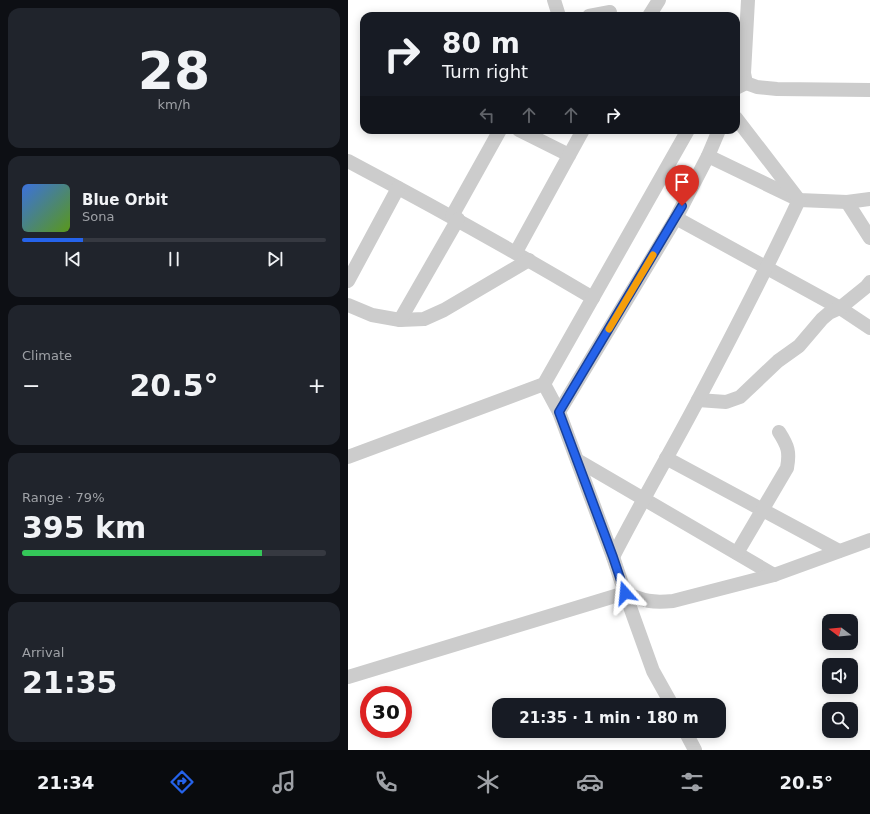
<!DOCTYPE html>
<meta charset="utf-8">
<style>
body{margin:0;font-family:"DejaVu Sans",sans-serif;background:#20242c;color:#f1f3f6;height:100vh;display:flex;flex-direction:column;font-size:15px;white-space:nowrap}
*{box-sizing:border-box;margin:0}
p{font-size:13px;color:#9ea1a6}
.icon{flex:none;width:22px;height:22px;fill:none;stroke:currentColor;stroke-width:2;stroke-linecap:round;stroke-linejoin:round}
.map{position:relative;flex:1;overflow:hidden}
.drawer{display:flex;flex-direction:column;gap:8px;padding:8px;background:#0d0f14;width:348px}
.drawer>*{flex:none}
.hud{position:absolute;left:12px;top:12px;width:380px;height:122px;border-radius:12px;box-shadow:0 2px 10px #0003;background:#171b24;color:#f1f3f6;overflow:hidden}
.needle{width:26px;rotate:286deg}
.fabs{position:absolute;left:474px;top:614px;display:grid;gap:8px}
.fabs a{display:grid;place-items:center;width:36px;height:36px;border-radius:8px;background:#171b24;box-shadow:0 2px 10px #0003;font-size:20px}
.speed{position:absolute;left:12px;top:686px;display:flex;gap:8px;font-size:20px;font-weight:700;text-align:center}
.speed>*{display:grid;place-content:center;width:52px;height:52px;border-radius:50%;background:#171b24;box-shadow:0 2px 10px #0003;line-height:1}
.speed .limit{border:6px solid #d22;background:#fff;color:#111}
.pin{position:absolute;display:grid;place-items:center;width:34px;height:34px;color:#fff;margin:-41px -17px;border-radius:50% 50% 50% 0;rotate:-45deg;box-shadow:0 0 4px #0007}
.pin .icon{rotate:45deg}
.me{position:absolute;width:44px;margin:-22px;rotate:342deg;stroke-linejoin:round;filter:drop-shadow(0 0 3px #0008)}
.turn{display:flex;align-items:center;gap:14px;height:84px;padding:0 16px;font-size:18px}
.turn .icon{width:52px;height:52px;stroke-width:2.5}
.turn b{display:block;font-size:28px;line-height:34px}
.lanes{display:flex;align-items:center;height:38px;padding:0 16px;background:#0003;justify-content:center;gap:20px;direction:ltr}
.lanes .off{opacity:.35}
.big{font-size:30px;font-weight:800;line-height:1.1}
.drawer .card{flex:1;display:flex;flex-direction:column;justify-content:center;gap:6px;min-width:0;padding:0 14px;border-radius:12px;background:#20242c}
.drawer .dial{align-items:center;gap:0}
.dial b{font-size:52px;line-height:1}
.song{display:flex;align-items:center;gap:12px}
.cover{width:48px;height:48px;border-radius:6px;background:linear-gradient(135deg,hsl(220 70% 55%),hsl(90 70% 35%))}
.played{height:4px;border-radius:2px;background:linear-gradient(90deg,#2563eb 20%,#363941 20%)}
.keys{display:flex;justify-content:space-around;direction:ltr}
.heat{display:flex;justify-content:space-between;align-items:center;font-size:22px;direction:ltr}
.charge{height:6px;border-radius:3px;background:linear-gradient(90deg,#34c759 79%,#363941 0)}
.trip{position:absolute;left:144px;top:698px;width:234px;height:40px;border-radius:12px;background:#171b24;box-shadow:0 2px 10px #0003;font-weight:800;line-height:40px;text-align:center}
.dock{display:flex;height:64px;justify-content:space-around;align-items:center;background:#090b0e;color:#9ea1a6}
.dock .icon{width:28px;height:28px}
.dock .on{color:#2563eb}
.dock b{font-size:18px;color:#f1f3f6}
main{display:flex;flex:1;min-height:0}
.map>svg:first-child{display:block}
</style>
<main>
<section class="drawer">
<div class="card dial"><b>28</b><p>km/h</p></div>
<div class="card">
<div class="song"><i class="cover"></i><div><b>Blue Orbit</b><p>Sona</p></div></div>
<div class="played"></div>
<div class="keys"><svg class="icon" aria-label="previous" viewBox="0 0 24 24"><path d="M18 5L8 12l10 7zM5 5v14"/></svg><svg class="icon" aria-label="pause" viewBox="0 0 24 24"><path d="M8 5v14M16 5v14"/></svg><svg class="icon" aria-label="next" viewBox="0 0 24 24"><path d="M6 5l10 7-10 7zM19 5v14"/></svg></div>
</div>
<div class="card"><p>Climate</p>
<div class="heat"><a>−</a><b class="big">20.5°</b><a>+</a></div>
</div>
<div class="card"><p>Range · 79%</p><b class="big">395 km</b><div class="charge"></div></div>
<div class="card"><p>Arrival</p><b class="big">21:35</b></div>
</section>
<div class="map">
<svg width="522" height="750" viewBox="0 0 522 750">
<rect width="100%" height="100%" fill="#fff"/>
<g fill="none" stroke-linecap="round" stroke-linejoin="round">
<g stroke="#ccc" stroke-width="14">
<path d="M206,0L211,16"/>
<path d="M241,16L262,12"/>
<path d="M301,16L311,0"/>
<path d="M398,83L396,73L400,0"/>
<path d="M388,88L398,83L409,87L429,89L522,90"/>
<path d="M171,130L221,155"/>
<path d="M360,156L451,200L499,202L522,199"/>
<path d="M0,161C83,205 164,250 245,298"/>
<path d="M499,202L522,238"/>
<path d="M104,216L152,130"/>
<path d="M328,218L492,308L522,328"/>
<path d="M168,252L235,130"/>
<path d="M0,281L50,188"/>
<path d="M0,305L24,315L52,320L76,319L96,310L181,260"/>
<path d="M52,320L110,219"/>
<path d="M350,400L378,402L392,397L430,361L451,346L474,319L481,313L492,308L518,287L522,282"/>
<path d="M211,412L328,218L360,156L371,130"/>
<path d="M0,457L196,384L340,130"/>
<path d="M318,458L491,551"/>
<path d="M229,460L426,575"/>
<path d="M389,553L439,468C442,452 440,446 431,432"/>
<path d="M265,557C292,504 322,453 350,400C385,334 419,268 451,200L388,118"/>
<path d="M277,593C297,601 303,603 325,601L426,575L522,540"/>
<path d="M277,593L305,671L324,705"/>
<path d="M0,677L277,593L265,557L211,412L196,384"/>
<path d="M337,731L347,750"/>
</g>
</g>
<g fill="none" stroke-linecap="round" stroke-linejoin="round">
<g stroke="#184099" stroke-width="10">
<path id="route" d="M277,593L265,557L211,412L334,206"/>
</g>
<use href="#route" stroke="#2563eb" stroke-width="7"/>
<path stroke="#f59e0b" stroke-width="7" d="M261,329L305,255"/>
</g>
</svg>
<div class="fabs">
<a><svg class="needle" viewBox="-14 -14 28 28"><path d="M0-13l5 13h-10z" fill="#e53935"/><path d="M0 13l5-13h-10z" fill="#9ea1a6"/></svg></a>
<a><svg class="icon" aria-label="sound" viewBox="0 0 24 24"><path d="M4 9h4l5-4v14l-5-4H4zM17 9q2 3 0 6"/></svg></a>
<a><svg class="icon" aria-label="search" viewBox="0 0 24 24"><circle cx="10" cy="10" r="6"/><path d="M15 15l6 6"/></svg></a>
</div>
<div class="speed"><div class="limit">30</div></div>
<div class="pin" style="left:334px;top:206px;background:#d93025"><svg class="icon" aria-label="arrive" viewBox="0 0 24 24"><path d="M6 21V4h12l-3 4 3 4H6"/></svg></div>
<svg class="me" style="left:277px;top:593px" viewBox="-20 -20 40 40"><path d="M0-17L14 15 0 8-14 15z" fill="#2563eb" stroke="#fff" stroke-width="4"/></svg>
<div class="trip">21:35 · 1 min · 180 m</div>
<div class="hud">
<div class="turn"><svg class="icon" aria-label="right" viewBox="0 0 24 24"><path d="M7 20v-9h11M14 6l5 5-5 5"/></svg><div><b>80 m</b>Turn right</div></div>
<div class="lanes"><svg class="icon off" aria-label="left" viewBox="0 0 24 24"><path d="M17 20v-9H6M10 6l-5 5 5 5"/></svg><svg class="icon off" aria-label="ahead" viewBox="0 0 24 24"><path d="M12 20V5M6 11l6-6 6 6"/></svg><svg class="icon off" aria-label="ahead" viewBox="0 0 24 24"><path d="M12 20V5M6 11l6-6 6 6"/></svg><svg class="icon" aria-label="right" viewBox="0 0 24 24"><path d="M7 20v-9h11M14 6l5 5-5 5"/></svg></div>
</div>
</div>
</main>
<nav class="dock">
<b>21:34</b>
<svg class="icon on" aria-label="directions" viewBox="0 0 24 24"><path d="M12 3l9 9-9 9-9-9zM9 14v-3h6M13 9l2 2-2 2"/></svg>
<svg class="icon" aria-label="music" viewBox="0 0 24 24"><path d="M9 18V5l10-2v13"/><circle cx="6" cy="18" r="3"/><circle cx="16" cy="16" r="3"/></svg>
<svg class="icon" aria-label="phone" viewBox="0 0 24 24"><path d="M5 4h4l2 5-3 2q2 4 5 5l2-3 5 2v4C11 20 4 13 5 4z"/></svg>
<svg class="icon" aria-label="climate" viewBox="0 0 24 24"><path d="M12 3v18M4 7l16 10M4 17L20 7"/></svg>
<svg class="icon" aria-label="car" viewBox="0 0 24 24"><path d="M5 17H2v-5l4-1 3-4h7l3 4 3 1v5h-3M9 17h6M6 11h13"/><circle cx="7" cy="17" r="2"/><circle cx="17" cy="17" r="2"/></svg>
<svg class="icon" aria-label="filters" viewBox="0 0 24 24"><path d="M4 7h16M4 17h16"/><circle cx="9" cy="7" r="2"/><circle cx="15" cy="17" r="2"/></svg>
<b>20.5°</b>
</nav>
